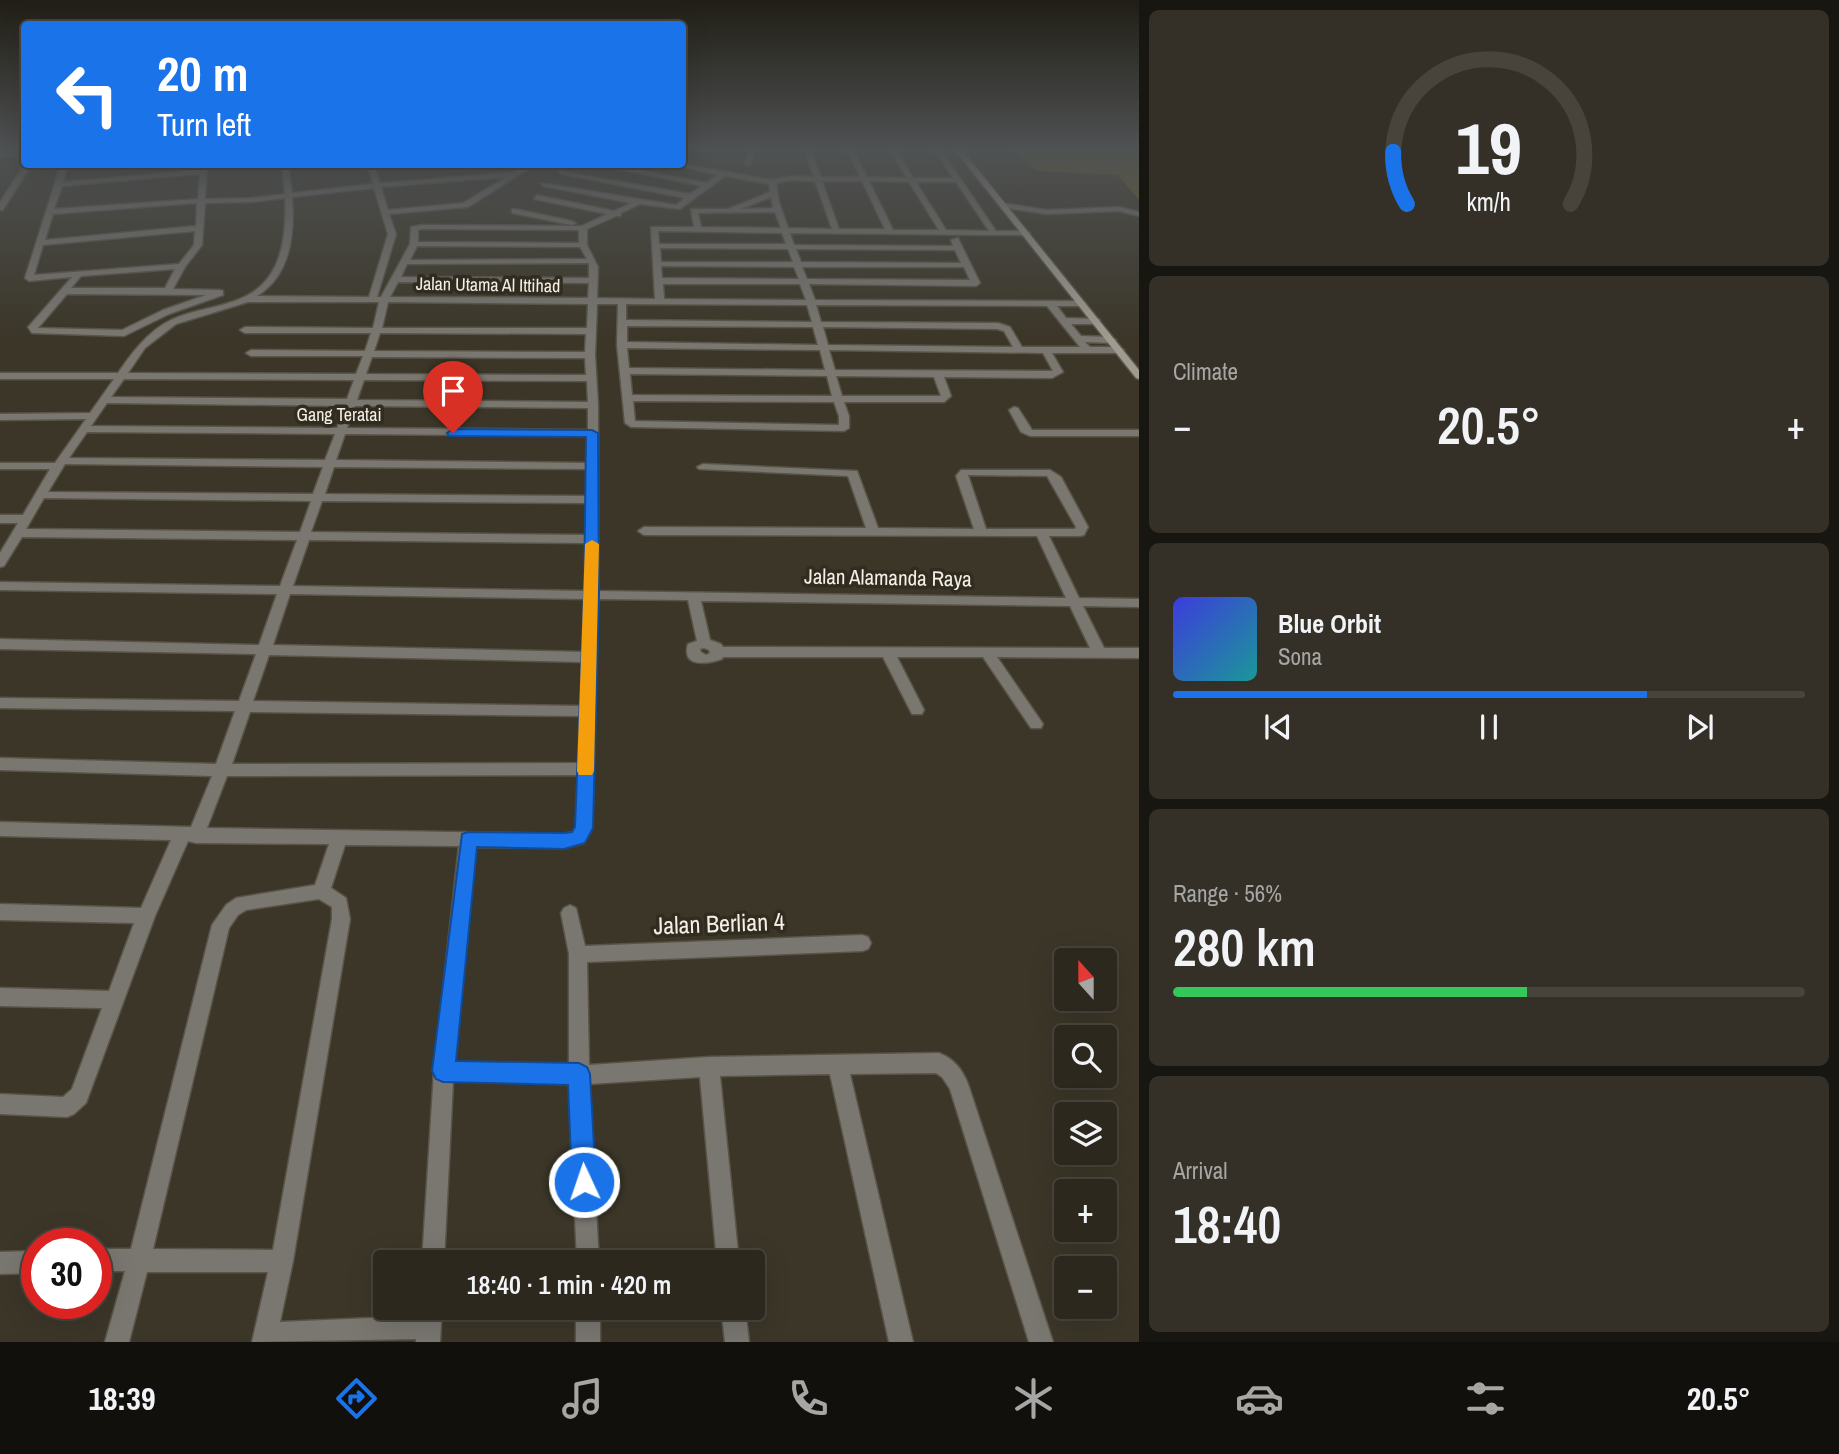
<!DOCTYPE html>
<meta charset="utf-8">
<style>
body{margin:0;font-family:"Archivo Narrow",sans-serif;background:#343027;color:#f1f3f6;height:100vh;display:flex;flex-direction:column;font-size:26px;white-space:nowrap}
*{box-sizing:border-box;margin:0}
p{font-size:23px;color:#a6a6a4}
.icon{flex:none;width:38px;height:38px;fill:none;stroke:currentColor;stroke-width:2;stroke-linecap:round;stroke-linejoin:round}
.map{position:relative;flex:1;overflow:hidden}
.details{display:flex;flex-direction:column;gap:10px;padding:10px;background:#181610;width:700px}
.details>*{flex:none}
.top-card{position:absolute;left:21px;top:21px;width:665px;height:147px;border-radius:7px;box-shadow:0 7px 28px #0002,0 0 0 2px #48443c;background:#1a73e8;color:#fff;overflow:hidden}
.needle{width:46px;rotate:339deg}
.controls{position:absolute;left:1054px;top:948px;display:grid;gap:14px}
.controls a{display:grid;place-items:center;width:63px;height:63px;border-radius:7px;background:#2c281e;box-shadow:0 7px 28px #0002,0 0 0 2px #48443c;font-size:35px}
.speed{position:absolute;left:21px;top:1228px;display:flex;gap:14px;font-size:35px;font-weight:700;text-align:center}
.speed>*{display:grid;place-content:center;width:91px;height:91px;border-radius:50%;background:#2c281e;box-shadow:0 7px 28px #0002,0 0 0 2px #48443c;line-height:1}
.speed .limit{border:10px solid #d22;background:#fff;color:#111}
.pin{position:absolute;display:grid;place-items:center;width:60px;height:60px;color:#fff;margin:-72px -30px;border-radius:50% 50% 50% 0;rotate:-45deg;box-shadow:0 0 7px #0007}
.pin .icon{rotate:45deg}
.me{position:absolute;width:77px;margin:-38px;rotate:357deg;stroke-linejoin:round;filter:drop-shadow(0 0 5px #0008)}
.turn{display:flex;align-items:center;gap:24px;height:147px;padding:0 21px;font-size:32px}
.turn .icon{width:91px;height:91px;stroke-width:2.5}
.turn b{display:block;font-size:49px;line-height:60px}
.big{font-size:52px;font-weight:600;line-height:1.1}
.details .tile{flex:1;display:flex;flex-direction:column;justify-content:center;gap:10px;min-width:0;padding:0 24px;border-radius:10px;background:#343027}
.details .dial{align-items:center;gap:0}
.dial svg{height:182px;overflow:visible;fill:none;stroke:#48443c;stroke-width:7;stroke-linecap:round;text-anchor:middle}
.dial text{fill:#f1f3f6;stroke:none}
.song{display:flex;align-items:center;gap:21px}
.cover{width:84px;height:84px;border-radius:10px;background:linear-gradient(135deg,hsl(240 70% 55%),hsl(180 70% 35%))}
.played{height:7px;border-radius:4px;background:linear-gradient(90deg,#1a73e8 75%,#48443c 75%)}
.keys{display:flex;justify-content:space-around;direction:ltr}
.heat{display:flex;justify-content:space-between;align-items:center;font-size:38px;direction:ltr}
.charge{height:10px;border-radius:5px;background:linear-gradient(90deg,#34c759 56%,#48443c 0)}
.trip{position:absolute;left:373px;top:1250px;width:392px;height:70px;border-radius:7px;background:#2c281e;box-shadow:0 7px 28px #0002,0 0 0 2px #48443c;font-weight:600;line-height:70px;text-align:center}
.tab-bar{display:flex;height:112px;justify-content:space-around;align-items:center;background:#12100c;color:#a6a6a4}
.tab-bar .icon{width:49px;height:49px}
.tab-bar .active{color:#1a73e8}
.tab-bar b{font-size:32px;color:#f1f3f6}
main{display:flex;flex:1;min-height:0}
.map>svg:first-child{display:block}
</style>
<main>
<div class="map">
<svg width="1139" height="1342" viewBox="0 0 1139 1342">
<rect width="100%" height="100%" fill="#3b3628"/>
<path fill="#725d20" d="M1013,150H1139V200L1118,175L1038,171Z"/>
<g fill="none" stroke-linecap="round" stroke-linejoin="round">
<g stroke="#595447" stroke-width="3">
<g id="street">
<path d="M750,150H756L751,164L748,166L745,164Z"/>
<path d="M804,150H810L821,177H860L847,150H853L867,177L907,178L890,150H896L913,178H953L935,150H941L996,231H1026L1030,233L1026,235H994L790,233L794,245L953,246L951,240L958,238L980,283L976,286L809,284L815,300L1082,301L1086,304L1085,306H1057L1066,318L1099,319L1100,321L1096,324H1071L1081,336L1111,337L1116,340L1111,343L1085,342L1090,347H1119L1124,350L1119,353H1052L1063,372L1052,378L944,377L951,396L944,402H844L849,416V428L844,431L631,427L625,423L617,345L618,304H597L595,355L598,405V591L1066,598L1037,536L644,535L638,531L644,527L866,528L848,476L699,469L697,467L703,464L857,471L878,528L974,529L956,476L961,470H1050L1061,477L1088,527L1084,535L1080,536H1049L1079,598L1139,599V607L1083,606L1104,648H1139V658L997,657L1043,724L1041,728H1031L983,657H897L924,710L922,714H912L883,657H723L722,659C707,664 681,668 688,644L697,641L688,600L598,599L592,828L584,843L564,848L475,847L455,1062L569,1065V954L561,913L564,908L570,905L576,908L585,946L862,935L868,937L871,943L868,949L862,951L587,962L589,1065L709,1057L939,1053C954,1059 962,1069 968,1084L1053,1342H1029L950,1089L942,1077L936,1073L850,1074L913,1342H889L830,1074L720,1076L739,1262H717L700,1077L589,1084L599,1262H577L569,1084L453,1081L444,1262H422L434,1071L459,846L345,845L331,888L346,898L350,919L293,1261L280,1322L418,1316V1307H442L440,1342H416V1339L252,1342L268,1272H147L129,1342H105L125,1271H96V1249H131L212,925L226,905L236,898L315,885L329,844L196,843L188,841L155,916L86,1103L74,1114L67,1117L0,1114V1094L63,1097L72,1089L102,1008L0,1006V988L109,991L134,923L0,920V904L141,908L171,840L0,836V822L191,827L212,776L0,770V758L216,764L235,711L0,708V698L239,701L256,654L0,649V639L259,645L277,594L0,590V582L280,586L297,540L22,537L4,566L0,567V553L18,523H0V515H23L50,469H0V463H55L86,419L0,420V414L90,413L114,379H0V373H118C132,353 148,331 171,320C194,309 221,308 244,297C282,280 287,236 285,198L251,202L205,203L202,245L185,267L173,289L220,290L223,291V295L169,314L124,336L32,333L28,327L30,325L72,277L29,281L25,278L61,164H68L63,182L200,170L201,164H207L205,199L251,198L285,194L282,164H288L292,193L373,184L367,164H374L380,183L515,172L527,164H536L468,207L389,214L396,234L377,297H381L410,244L411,227L422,225L582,226L607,214L534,199L537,195L614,211L631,203L543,186L541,183L676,205L685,198L561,174L559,171L690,194L702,186L592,164H608L707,183L718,175L671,164H682L772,180L791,176L814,177ZM200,174L198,199L54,209L62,186ZM725,176L769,184L770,192L728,209H691L694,227H651L655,299L597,298L598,267L587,245V229L616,216H621V213L640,204L680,209ZM507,177L463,203L388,210L381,187ZM791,180L815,181L832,229L788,228L779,202L776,183ZM822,181H862L885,229H839ZM869,181L909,182L939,230H893ZM916,182H956L989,231L946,230ZM374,188L388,234L369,297L257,296C291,275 295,234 292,197ZM771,197L773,208L741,209ZM197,203L196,226L45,240L53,214ZM775,212L781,228L701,227L698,213ZM422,229L579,230V243L418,242V230ZM195,231L194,245L179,264L34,275L43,245ZM658,231L782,233L786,244H659ZM417,246L580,247L587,259L410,260ZM660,248L788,249L793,262H661ZM796,249L955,250L961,263L801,262ZM589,263V278L401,277L407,264ZM661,266L794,267L799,279L662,278ZM802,267H964L970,280L807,279ZM175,269L165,288H71L81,276ZM398,282L589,283L588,298L390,297ZM663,284H800L806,300L664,299ZM67,294L206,295L163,310L122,330L38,328ZM248,302H379L373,328L245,327L240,330L245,333H371L365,351L251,350L246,353L251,356H363L356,374L128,373L145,348L176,324ZM388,302L588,304L587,328H382ZM626,304L807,305L812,322L626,320ZM816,305L1047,306L1080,347H1022L1010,327L998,323L821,322ZM627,326L813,327L818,345L627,342ZM823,327L997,329L1004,331L1013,347L828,345ZM380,333L586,334L585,352L374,351ZM627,348L820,350L825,370L629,368ZM829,350L1043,353L1053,371L835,370ZM372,357L585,358L586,375L366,374ZM630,374L827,376L832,396L632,395ZM836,376L934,377L941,396H842ZM124,379L354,380L347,399L111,397ZM364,380L587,381L588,402L357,400ZM633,401L834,402L839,416V425L635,421ZM107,403L345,406L337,428L91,426ZM355,406L588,408V430L347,428ZM87,432L335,434L325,460L69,458ZM345,434L588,436L587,463L336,460ZM65,464L323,467L313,494L48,492ZM334,467L587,469V496L325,494ZM968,475L1047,476L1076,527L1075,529H986ZM44,498L311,501L300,532L26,529ZM322,501L587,503L586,535L311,532ZM309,540L586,543V591L293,586ZM290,594L585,599L583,652L273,645ZM701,601L1070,606L1090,648L723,647L721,644L710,640ZM704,648L709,650L710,653L706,655L701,652L700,649ZM269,655L583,662L581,706L253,701ZM250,712L580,716L579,763L232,764ZM578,775L576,827L573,832L564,834L207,828L227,776ZM319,899L332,907V919L273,1250L153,1249L229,928L238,915L246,910Z"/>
<rect x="0" y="152" width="24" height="4"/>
<path d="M25,164H32L3,210H0V202Z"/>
<path d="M1003,203L1047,210L1119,207L1139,212V216L1119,211L1047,214L1000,207V203Z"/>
<path d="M515,209L572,221L576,223L572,225L512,213V209Z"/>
<path d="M1014,407L1018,408L1032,430H1139V436H1030L1021,432L1009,410Z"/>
<path d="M37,1251V1273L0,1274V1252Z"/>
<rect x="576" y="1307" width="24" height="35"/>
<path d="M721,1307H745L749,1342H725Z"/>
</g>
</g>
<g stroke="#595447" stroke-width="3">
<path id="secondary" d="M955,150H962L1139,370V379L1136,378Z"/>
</g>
<use href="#street" fill="#7a7771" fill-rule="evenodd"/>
<use href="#secondary" fill="#a09b91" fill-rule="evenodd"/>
</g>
<linearGradient id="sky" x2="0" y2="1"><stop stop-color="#201e16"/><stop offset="0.44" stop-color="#4f5253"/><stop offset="1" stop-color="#4f5253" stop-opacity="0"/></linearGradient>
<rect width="1139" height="338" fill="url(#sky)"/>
<path fill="#1a73e8" stroke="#114b97" stroke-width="2" d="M453,429L592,430L598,433L599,594L593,828L585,843L564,849L477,847L456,1061L579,1063L587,1067L590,1074L596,1182L593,1190L584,1194L575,1190L572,1182L568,1085L443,1082L436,1079L432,1071L462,834L468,832L564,833L572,832L575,827L584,594L586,437L449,436L447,433Z"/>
<path fill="#f59e0b" d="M592,540L599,544L594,771L592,775H579L577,771L585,544Z"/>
<g text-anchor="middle" stroke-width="7" stroke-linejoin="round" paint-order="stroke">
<g font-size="18" fill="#f4f0e8" stroke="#312c1f">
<text transform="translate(488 285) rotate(1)" y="6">Jalan Utama Al Ittihad</text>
<text x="339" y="421">Gang Teratai</text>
</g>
<g font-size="21" fill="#f4f0e8" stroke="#312c1f">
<text transform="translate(888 578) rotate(1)" y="7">Jalan Alamanda Raya</text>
</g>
<g font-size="24" fill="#f4f0e8" stroke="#312c1f">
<text transform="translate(719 924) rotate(-2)" y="8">Jalan Berlian 4</text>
</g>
</g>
</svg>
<div class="controls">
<a><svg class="needle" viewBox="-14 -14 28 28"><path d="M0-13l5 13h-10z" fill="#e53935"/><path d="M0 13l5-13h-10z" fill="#a6a6a4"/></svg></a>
<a><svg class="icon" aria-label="search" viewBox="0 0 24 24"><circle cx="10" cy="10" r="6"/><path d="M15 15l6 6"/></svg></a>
<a><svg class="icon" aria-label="layers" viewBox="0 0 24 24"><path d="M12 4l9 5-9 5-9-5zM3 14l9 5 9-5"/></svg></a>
<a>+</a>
<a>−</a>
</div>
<div class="speed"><div class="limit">30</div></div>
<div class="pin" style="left:453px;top:433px;background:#d93025"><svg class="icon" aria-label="arrive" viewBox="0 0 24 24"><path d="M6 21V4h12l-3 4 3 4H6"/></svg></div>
<svg class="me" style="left:584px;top:1182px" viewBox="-20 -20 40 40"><circle r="17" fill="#1a73e8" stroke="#fff" stroke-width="3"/><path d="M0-11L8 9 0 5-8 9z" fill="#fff"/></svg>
<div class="trip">18:40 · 1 min · 420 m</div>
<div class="top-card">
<div class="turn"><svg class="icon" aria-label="left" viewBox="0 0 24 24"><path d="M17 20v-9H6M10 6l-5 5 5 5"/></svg><div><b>20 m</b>Turn left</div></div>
</div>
</div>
<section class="details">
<div class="tile dial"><svg viewBox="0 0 100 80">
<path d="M14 69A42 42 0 1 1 86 69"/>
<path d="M14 69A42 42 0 0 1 8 46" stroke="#1a73e8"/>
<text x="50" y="56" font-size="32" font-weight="700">19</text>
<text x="50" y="72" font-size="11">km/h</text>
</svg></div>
<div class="tile"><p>Climate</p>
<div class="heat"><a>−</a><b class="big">20.5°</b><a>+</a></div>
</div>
<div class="tile">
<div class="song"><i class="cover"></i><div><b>Blue Orbit</b><p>Sona</p></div></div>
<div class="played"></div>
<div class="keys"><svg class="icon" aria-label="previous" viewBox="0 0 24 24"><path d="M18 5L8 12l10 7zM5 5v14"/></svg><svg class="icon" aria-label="pause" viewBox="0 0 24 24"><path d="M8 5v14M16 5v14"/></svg><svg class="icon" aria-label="next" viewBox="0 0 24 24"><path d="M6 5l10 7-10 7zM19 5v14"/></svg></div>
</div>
<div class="tile"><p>Range · 56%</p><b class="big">280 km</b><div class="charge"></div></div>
<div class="tile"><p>Arrival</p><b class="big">18:40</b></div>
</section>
</main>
<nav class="tab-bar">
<b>18:39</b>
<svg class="icon active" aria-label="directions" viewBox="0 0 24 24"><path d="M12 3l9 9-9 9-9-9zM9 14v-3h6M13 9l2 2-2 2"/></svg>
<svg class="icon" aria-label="music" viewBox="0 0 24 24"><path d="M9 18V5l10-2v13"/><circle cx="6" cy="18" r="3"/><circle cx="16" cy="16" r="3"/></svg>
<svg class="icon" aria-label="phone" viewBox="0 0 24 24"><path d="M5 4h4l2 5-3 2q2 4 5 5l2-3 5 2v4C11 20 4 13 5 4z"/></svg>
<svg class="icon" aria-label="climate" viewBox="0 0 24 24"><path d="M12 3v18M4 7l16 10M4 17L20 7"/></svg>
<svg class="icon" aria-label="car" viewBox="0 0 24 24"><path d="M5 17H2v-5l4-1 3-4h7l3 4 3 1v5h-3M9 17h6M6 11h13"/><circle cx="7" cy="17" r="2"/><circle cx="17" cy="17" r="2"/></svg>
<svg class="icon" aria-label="filters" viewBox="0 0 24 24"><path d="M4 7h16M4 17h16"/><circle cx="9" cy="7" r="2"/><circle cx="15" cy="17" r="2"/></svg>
<b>20.5°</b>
</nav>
